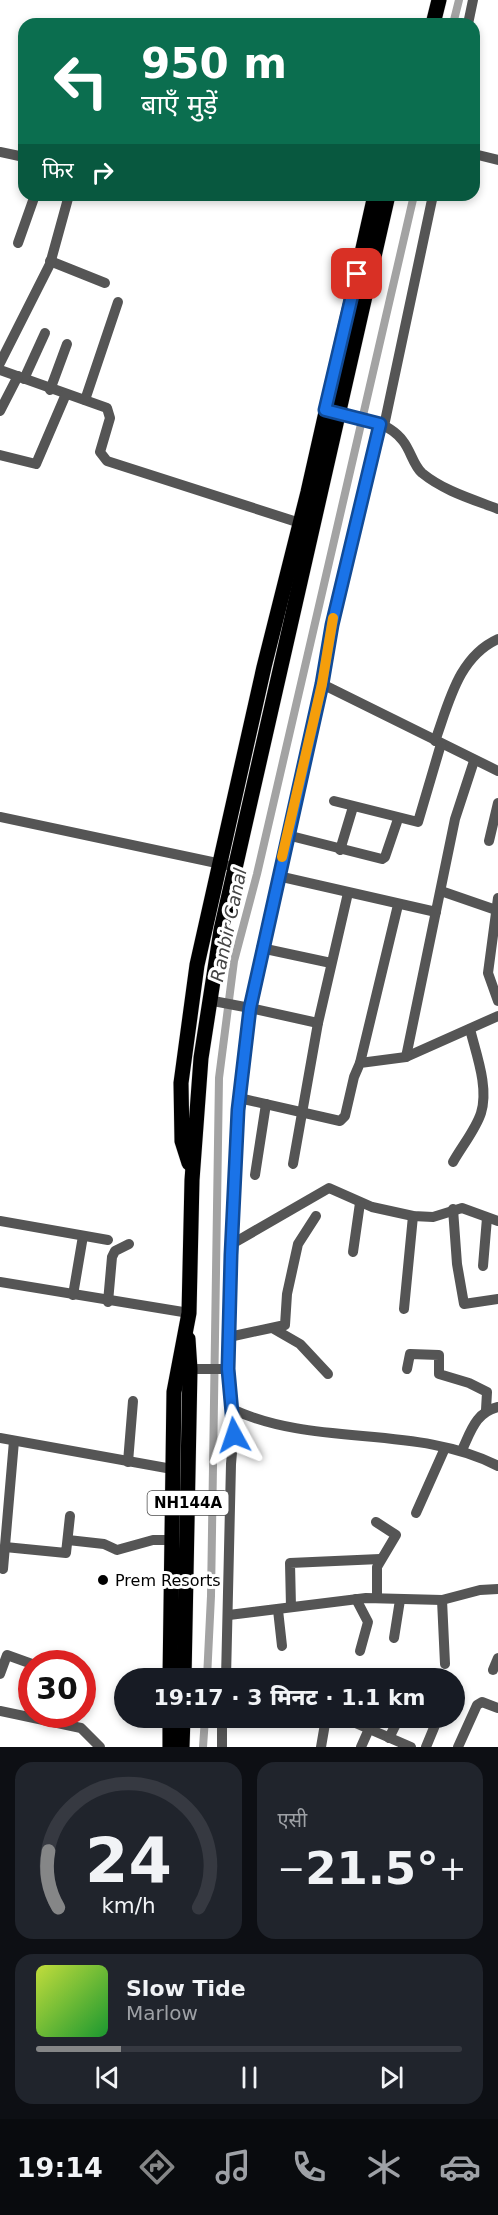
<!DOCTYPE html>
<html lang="hi">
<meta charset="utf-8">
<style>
body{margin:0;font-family:"DejaVu Sans","Noto Sans Devanagari",sans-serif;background:#20242c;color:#f1f3f6;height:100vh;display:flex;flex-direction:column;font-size:22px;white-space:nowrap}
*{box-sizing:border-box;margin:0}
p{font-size:20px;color:#9ea1a6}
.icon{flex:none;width:33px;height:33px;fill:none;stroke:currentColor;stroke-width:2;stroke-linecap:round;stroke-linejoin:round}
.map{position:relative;height:1747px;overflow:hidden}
.side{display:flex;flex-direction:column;gap:15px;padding:15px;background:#0d0f14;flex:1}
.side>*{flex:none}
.guide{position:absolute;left:18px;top:18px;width:462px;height:183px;border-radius:18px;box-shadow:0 3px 9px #0003;background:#0b6e4f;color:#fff;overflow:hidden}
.speed{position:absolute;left:18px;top:1650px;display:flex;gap:12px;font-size:30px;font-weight:700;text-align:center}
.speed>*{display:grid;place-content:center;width:78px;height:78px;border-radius:50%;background:#171b24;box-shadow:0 3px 9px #0003;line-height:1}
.speed .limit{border:9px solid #d22;background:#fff;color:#111}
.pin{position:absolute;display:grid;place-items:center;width:51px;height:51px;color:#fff;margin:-26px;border-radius:12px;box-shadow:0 3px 9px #0006}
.me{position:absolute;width:66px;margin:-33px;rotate:355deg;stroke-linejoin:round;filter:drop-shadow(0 0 4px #0008)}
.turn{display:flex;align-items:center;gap:21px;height:126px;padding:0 24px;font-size:27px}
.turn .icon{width:78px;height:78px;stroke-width:2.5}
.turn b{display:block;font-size:42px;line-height:51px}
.then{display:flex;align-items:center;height:57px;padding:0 24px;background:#0003;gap:12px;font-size:22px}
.big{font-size:45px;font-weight:800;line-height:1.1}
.side .tile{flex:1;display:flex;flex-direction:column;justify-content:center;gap:9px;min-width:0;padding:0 21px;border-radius:18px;background:#20242c}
.side .dial{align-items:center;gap:0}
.dial svg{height:156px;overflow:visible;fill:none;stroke:#363941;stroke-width:7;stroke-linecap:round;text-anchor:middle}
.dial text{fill:#f1f3f6;stroke:none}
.song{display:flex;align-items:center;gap:18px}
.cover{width:72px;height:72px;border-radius:9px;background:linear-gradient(135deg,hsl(70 70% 55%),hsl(130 70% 35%))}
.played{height:6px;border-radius:3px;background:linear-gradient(90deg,#858687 20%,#363941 20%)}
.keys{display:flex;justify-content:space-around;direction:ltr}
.heat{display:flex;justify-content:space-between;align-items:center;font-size:33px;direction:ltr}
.side .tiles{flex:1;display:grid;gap:15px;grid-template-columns:1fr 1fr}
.tile:last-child{grid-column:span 2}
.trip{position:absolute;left:114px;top:1668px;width:351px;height:60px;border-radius:30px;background:#171b24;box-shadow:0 3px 9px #0003;font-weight:800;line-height:60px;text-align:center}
.tabs{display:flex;height:96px;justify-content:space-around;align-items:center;background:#090b0e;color:#9ea1a6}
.tabs .icon{width:42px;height:42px}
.tabs .on{color:#858687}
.tabs b{font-size:27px;color:#f1f3f6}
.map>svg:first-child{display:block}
</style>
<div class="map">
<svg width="498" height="1747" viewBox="0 0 498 1747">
<rect width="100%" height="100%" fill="#fff"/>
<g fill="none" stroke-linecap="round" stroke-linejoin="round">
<g stroke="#a3a3a3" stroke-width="8">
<path d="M453,24L459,0"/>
<path d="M207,1678L211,1596L219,1078L234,961L257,874L414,195"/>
<path d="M203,1747L205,1718"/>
</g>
<g stroke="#dbdbdb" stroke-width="16">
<g id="highway">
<path d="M433,24L439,0"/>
<path d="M189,1163L182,1141L181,1083L197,965L264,667L308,492L375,195"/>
<path d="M170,1678L174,1392L189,1313L192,1180L201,1058L221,930L388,195"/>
<path d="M184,1678L190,1369L188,1339"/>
<path d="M170,1747V1718"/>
<path d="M182,1747L183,1718"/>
</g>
</g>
<g stroke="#555" stroke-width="10">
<path d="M468,24L473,0"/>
<path d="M0,152L24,157"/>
<path d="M474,154L498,160"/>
<path d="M18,243L35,195"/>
<path d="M50,261L105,283"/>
<path d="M0,363L50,264L69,195"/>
<path d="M0,370L107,408L110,418L100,452L107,461L300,523"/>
<path d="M24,379L45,333"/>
<path d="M50,390L67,344"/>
<path d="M85,400L118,302"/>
<path d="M0,411L18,376"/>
<path d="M332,412C355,415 389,421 403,441C411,451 413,465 422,473C444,491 472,499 498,509"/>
<path d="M384,426L433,195"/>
<path d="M0,455L36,464L66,394"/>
<path d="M322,684L498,771"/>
<path d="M435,741C449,703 458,657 498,639"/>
<path d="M334,801L418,822L441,744"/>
<path d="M0,817L226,865"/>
<path d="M287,835L382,859L385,857L398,819"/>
<path d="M489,841L498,803"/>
<path d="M340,850L353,807"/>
<path d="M278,876L436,912"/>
<path d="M441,891L496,910"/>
<path d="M498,898L488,973L498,1001"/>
<path d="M261,948L331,963"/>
<path d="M208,1000L250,1008L239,1098L340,1121L345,1116L354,1077L360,1063L406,1057L498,1016"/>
<path d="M318,1023L250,1008L322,684L332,625L380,424"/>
<path d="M406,1057L455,819L474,761"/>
<path d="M360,1063L398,905"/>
<path d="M453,1162C462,1146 476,1129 481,1113C489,1087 476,1054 470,1029"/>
<path d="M293,1164L318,1023L348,893"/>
<path d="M255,1175L266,1104"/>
<path d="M453,1209L457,1264L464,1304L498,1299"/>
<path d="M0,1221L108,1240"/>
<path d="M232,1244L329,1188L372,1207L413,1216L433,1217L462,1208L498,1221"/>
<path d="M353,1252L360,1203"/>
<path d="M483,1266L487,1218"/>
<path d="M0,1282L189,1313"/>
<path d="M73,1295L83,1236"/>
<path d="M108,1302L112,1257L115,1251L129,1244"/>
<path d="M404,1309L413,1216"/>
<path d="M274,1329L300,1344L328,1374"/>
<path d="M229,1337L285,1325L287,1294L298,1244L316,1216"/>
<path d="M190,1369H228"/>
<path d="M407,1369L410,1354L439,1355V1374L469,1383L487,1392L486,1410"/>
<path d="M232,1409C315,1448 418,1424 498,1466"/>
<path d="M0,1438L172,1469"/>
<path d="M462,1450C471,1431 476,1412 498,1407"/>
<path d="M128,1462L133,1401"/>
<path d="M416,1513L445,1448"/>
<path d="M376,1522L396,1535L377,1567V1598"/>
<path d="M68,1540L104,1544L117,1550L153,1540H171"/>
<path d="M5,1547L66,1553L70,1516"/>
<path d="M3,1569L14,1441"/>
<path d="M356,1599L368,1622L360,1651"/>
<path d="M442,1600L445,1664"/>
<path d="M291,1607L290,1563L380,1559"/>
<path d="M278,1610L282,1646"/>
<path d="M229,1615L366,1598L442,1600L480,1590L498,1589"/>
<path d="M394,1638L400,1600"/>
<path d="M493,1670L498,1658"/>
<path d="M0,1674L7,1655L32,1664"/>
<path d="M226,1678L231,1464L234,1429L228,1369L239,1098"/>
<path d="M0,1711L81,1728L100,1747"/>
<path d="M344,1718L411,1747"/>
<path d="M389,1738L399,1718"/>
<path d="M222,1747V1718"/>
<path d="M321,1747L326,1718"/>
<path d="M361,1747L369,1729"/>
<path d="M426,1747L438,1718"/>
<path d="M458,1747L477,1705L482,1702L498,1708"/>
</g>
<use href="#highway" stroke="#000" stroke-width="15"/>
</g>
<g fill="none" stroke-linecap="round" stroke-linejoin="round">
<g stroke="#114b97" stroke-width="15">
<path id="route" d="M234,1435L228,1369L231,1255L238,1110L250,1008L322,684L332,625L380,424L325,410L357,274"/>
</g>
<use href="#route" stroke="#1a73e8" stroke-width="10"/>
<path stroke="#f59e0b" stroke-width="10" d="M282,857L322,684L333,618"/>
</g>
<circle fill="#000" stroke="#fff" stroke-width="2" cx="103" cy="1580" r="6"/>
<g text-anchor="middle" stroke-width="6" stroke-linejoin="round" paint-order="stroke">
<rect fill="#fff" stroke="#4c4c4c" stroke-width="1.5" x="147.5" y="1491" width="81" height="24" rx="4.5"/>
<g font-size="15" font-weight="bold" fill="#000">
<text x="188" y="1508">NH144A</text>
</g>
<g font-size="16" fill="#000" stroke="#fff" text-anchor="start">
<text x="115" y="1586">Prem Resorts</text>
</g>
<g font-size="18" font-style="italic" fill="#444" stroke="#fff">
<text transform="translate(229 925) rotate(-78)" y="6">Ranbir Canal</text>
</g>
</g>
</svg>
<div class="speed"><div class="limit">30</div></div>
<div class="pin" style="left:357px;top:274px;background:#d93025"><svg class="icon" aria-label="arrive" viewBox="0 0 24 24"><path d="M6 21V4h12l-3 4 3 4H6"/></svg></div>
<svg class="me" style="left:234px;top:1435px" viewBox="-20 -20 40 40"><path d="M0-17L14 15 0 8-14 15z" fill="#1a73e8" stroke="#fff" stroke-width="4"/></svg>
<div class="trip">19:17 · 3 मिनट · 1.1 km</div>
<div class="guide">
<div class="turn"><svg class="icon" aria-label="left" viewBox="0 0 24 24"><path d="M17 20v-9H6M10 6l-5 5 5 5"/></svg><div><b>950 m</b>बाएँ मुड़ें</div></div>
<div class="then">फिर<svg class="icon" aria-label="right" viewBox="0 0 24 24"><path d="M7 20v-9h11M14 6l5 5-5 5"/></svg></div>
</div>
</div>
<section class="side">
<div class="tiles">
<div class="tile dial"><svg viewBox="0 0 100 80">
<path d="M14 69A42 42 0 1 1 86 69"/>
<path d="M14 69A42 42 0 0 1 9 40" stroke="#858687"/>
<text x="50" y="56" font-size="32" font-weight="700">24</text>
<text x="50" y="72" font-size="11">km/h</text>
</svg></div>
<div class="tile"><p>एसी</p>
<div class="heat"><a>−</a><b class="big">21.5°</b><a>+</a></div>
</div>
<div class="tile">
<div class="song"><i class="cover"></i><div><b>Slow Tide</b><p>Marlow</p></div></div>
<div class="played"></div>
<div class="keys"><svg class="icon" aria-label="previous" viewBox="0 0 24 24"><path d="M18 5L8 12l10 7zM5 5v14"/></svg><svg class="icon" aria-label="pause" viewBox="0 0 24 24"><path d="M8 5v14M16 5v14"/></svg><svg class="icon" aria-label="next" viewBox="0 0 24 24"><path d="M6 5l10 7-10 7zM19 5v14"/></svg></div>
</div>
</div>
</section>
<nav class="tabs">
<b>19:14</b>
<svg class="icon on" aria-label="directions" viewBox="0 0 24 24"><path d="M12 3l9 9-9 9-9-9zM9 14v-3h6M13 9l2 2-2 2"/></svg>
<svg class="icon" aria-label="music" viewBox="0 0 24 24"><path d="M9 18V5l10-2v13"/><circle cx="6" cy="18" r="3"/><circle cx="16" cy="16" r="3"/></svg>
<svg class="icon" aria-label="phone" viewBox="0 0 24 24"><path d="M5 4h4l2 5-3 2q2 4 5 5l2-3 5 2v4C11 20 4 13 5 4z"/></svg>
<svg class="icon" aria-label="climate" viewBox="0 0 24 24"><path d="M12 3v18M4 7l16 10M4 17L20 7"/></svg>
<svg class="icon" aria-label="car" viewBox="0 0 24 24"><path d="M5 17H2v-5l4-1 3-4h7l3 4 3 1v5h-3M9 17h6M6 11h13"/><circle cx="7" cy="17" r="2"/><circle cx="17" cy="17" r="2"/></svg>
</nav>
